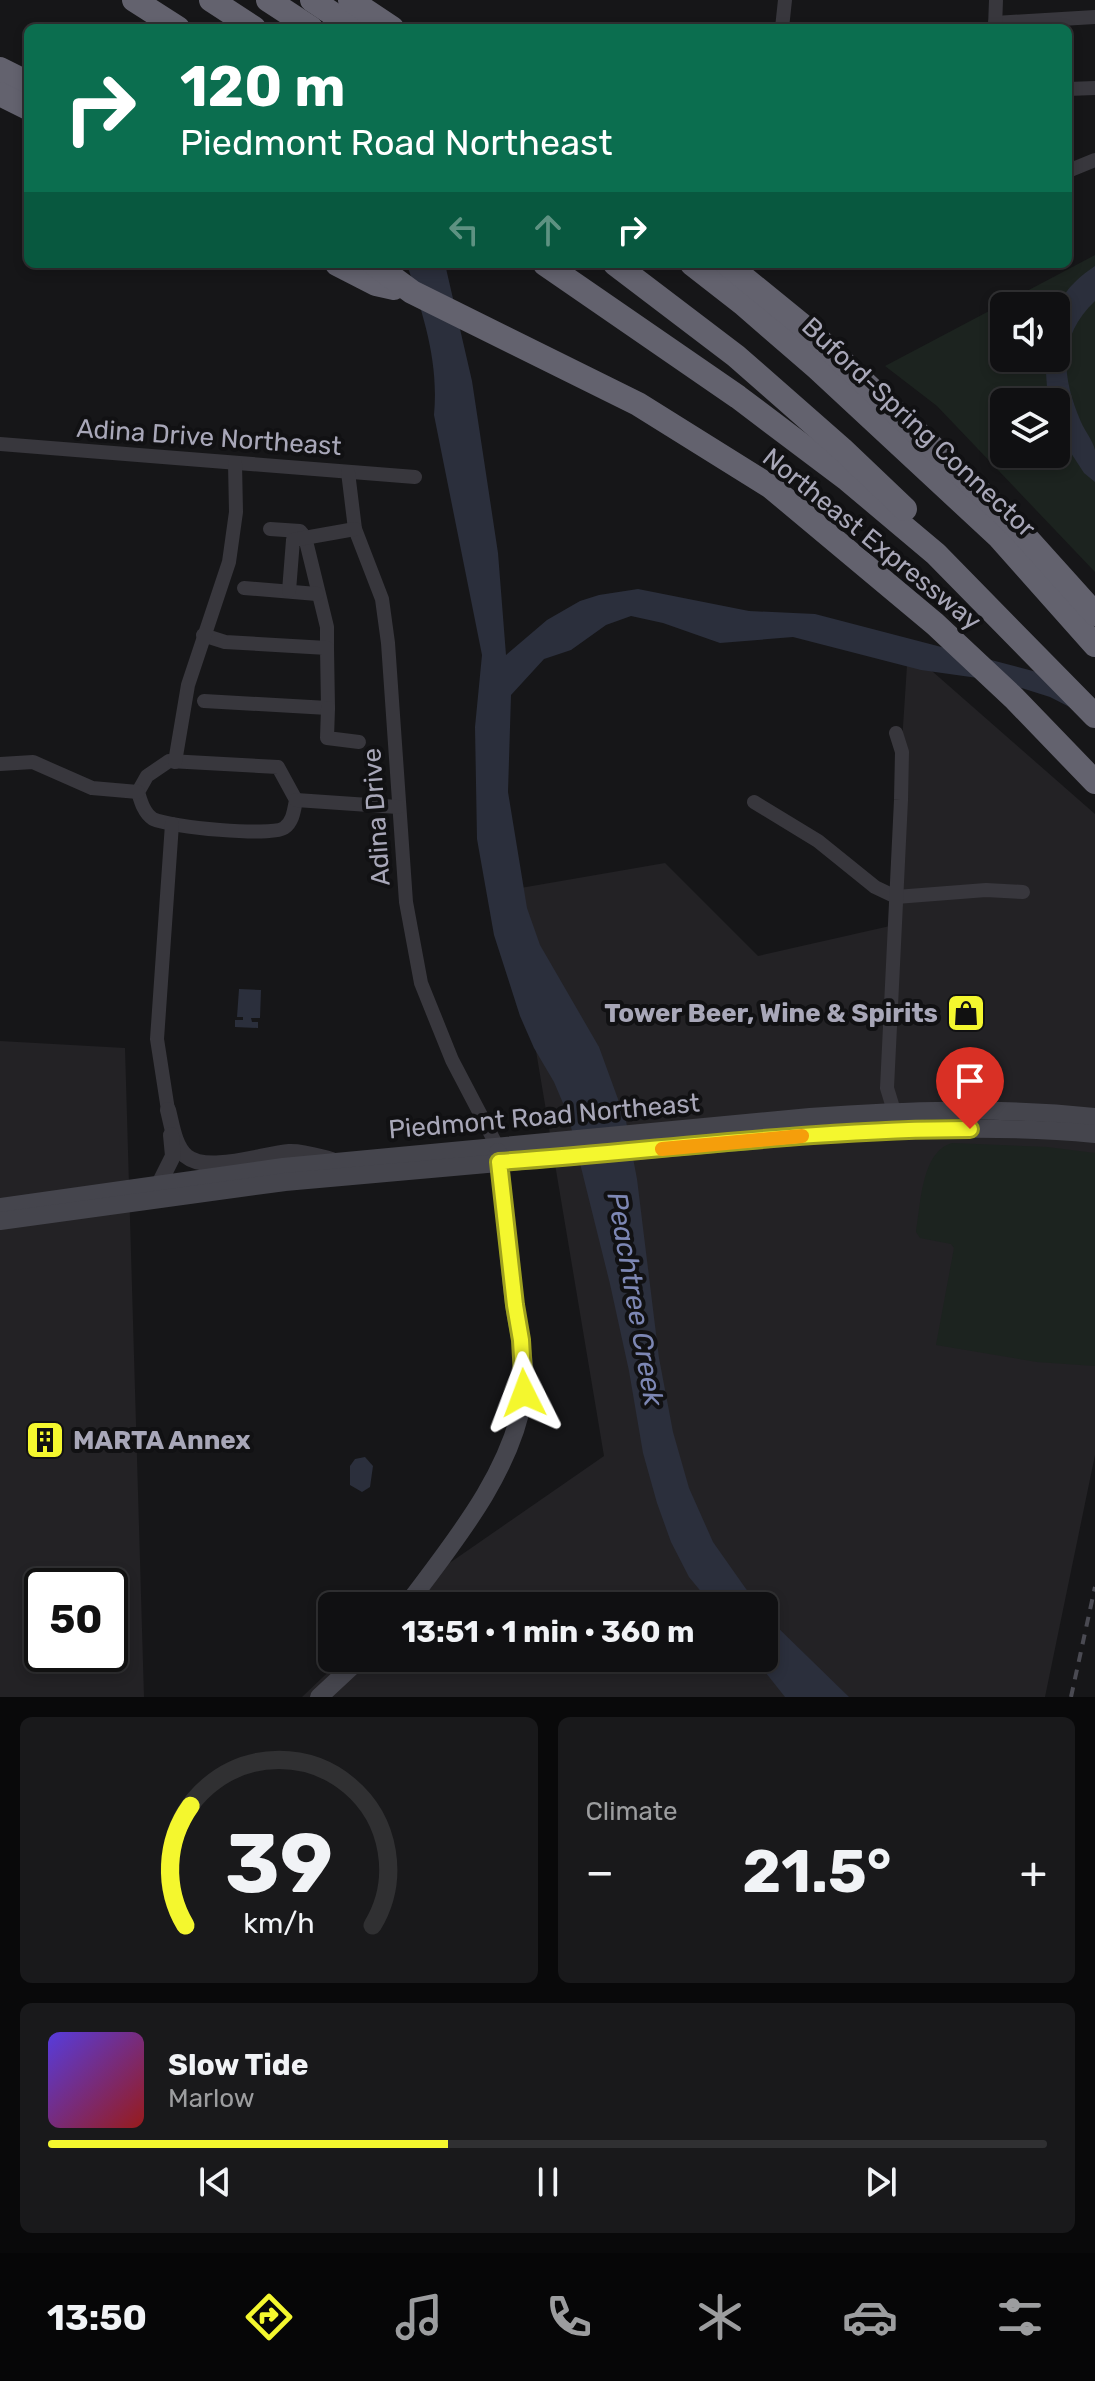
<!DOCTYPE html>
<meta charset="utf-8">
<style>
body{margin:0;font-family:Rubik,sans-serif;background:#19191b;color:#f1f3f6;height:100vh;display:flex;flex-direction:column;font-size:30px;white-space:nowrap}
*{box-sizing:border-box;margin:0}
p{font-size:26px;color:#9c9d9f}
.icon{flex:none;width:44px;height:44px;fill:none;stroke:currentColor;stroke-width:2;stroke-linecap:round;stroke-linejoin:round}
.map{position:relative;height:1697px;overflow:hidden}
.panel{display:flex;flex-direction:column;gap:20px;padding:20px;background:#09090a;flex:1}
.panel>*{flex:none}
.banner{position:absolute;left:24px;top:24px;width:1048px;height:244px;border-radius:12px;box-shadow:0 4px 12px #0003,0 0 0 2px #303032;background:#0b6e4f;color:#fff;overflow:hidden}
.buttons{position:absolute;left:990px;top:292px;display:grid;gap:16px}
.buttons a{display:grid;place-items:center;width:80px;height:80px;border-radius:12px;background:#101012;box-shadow:0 4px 12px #0003,0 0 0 2px #303032;font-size:40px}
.speed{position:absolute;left:24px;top:1568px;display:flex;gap:16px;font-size:40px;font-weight:700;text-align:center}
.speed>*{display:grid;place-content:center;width:104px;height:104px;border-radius:50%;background:#101012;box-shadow:0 4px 12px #0003,0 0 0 2px #303032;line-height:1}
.speed .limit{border:4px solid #111;border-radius:12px;background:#fff;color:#111}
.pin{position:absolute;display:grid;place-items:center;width:68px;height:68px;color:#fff;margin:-82px -34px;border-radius:50% 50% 50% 0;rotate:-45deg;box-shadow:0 0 8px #0007}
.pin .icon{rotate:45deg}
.me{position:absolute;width:88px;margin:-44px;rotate:357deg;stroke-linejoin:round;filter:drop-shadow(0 0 6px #0008)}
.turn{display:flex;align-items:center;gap:28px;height:168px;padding:0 24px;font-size:36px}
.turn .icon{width:104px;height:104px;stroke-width:2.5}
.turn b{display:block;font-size:56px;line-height:68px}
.lanes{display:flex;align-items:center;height:76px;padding:0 24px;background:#0003;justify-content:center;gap:40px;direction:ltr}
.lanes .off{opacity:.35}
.big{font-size:60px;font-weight:700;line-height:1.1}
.panel .widget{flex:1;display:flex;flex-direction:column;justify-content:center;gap:12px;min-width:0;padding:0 28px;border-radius:12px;background:#19191b}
.panel .dial{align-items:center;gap:0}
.dial svg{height:208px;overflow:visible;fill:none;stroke:#303032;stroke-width:7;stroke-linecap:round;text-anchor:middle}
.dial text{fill:#f1f3f6;stroke:none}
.song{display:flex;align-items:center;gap:24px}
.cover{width:96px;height:96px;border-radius:12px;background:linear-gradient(135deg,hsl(250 70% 55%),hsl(0 70% 35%))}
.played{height:8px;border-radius:4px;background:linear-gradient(90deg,#f4f72e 40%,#303032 40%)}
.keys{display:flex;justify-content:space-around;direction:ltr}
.heat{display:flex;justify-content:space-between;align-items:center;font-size:44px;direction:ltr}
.panel .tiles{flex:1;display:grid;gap:20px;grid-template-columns:1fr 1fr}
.widget:last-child{grid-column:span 2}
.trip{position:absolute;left:318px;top:1592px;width:460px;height:80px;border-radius:12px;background:#101012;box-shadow:0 4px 12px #0003,0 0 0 2px #303032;font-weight:700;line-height:80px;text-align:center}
.dock{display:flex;height:128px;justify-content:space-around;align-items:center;background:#060607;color:#9c9d9f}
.dock .icon{width:56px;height:56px}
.dock .on{color:#f4f72e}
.dock b{font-size:36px;color:#f1f3f6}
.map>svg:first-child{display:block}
</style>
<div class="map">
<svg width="1095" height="1697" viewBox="0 0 1095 1697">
<rect width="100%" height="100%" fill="#161618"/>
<g fill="#232225" fill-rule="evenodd">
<path d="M908,650L1095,814V1455L1045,1697H302L343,1658H764V1606H398L425,1580L604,1456L509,890L665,863L758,956L890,926Z"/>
<path d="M0,1041L125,1048L144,1697H0ZM42,1586H110V1654H42Z"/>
</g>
<g fill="#1c231f" fill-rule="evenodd">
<path d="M1095,255V572L937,406L885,366ZM1004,306H1056V358H1004ZM1004,402H1056V454H1004Z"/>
<path d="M952,1143L1047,1147L1095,1153V1366L1037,1362L936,1345L954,1248L951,1244L920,1238L916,1232C921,1204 921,1152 952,1143Z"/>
</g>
<g fill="#2b2f3c">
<path d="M407,264H445L472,381L498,553L506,655L547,620L580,601L599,595L638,589L749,611L815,614L1033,671L1059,680L1095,720L1050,697L999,681L921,670L793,637L720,643L663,623L631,616L606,625L571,650L544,659L511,695L508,792L527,908L540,945L599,1047L626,1121L637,1179L659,1358L673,1432L689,1488L713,1542L758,1606H713L689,1577L671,1542L657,1503L643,1453L629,1371L610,1284L568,1115L554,1082L534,1048L520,1016L494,935L477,839L475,727L482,655L434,415C439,360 423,316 407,264Z"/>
<path d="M1095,266V301C1057,337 1062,377 1081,422C1085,431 1093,441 1095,450C1095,460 1095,472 1095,482L1084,473L1056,430V402H1048L1045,358H1056C1056,311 1053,295 1095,266Z"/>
<path d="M239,989L261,990L260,1018H251L252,1022H258V1028L235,1027V1020H243V1017H237Z"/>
<path d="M365,1457L373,1466L370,1487L362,1492L350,1485V1466L355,1459Z"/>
<path d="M764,1613L771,1621L849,1697H785L754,1658H764Z"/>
</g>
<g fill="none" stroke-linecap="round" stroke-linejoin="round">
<g stroke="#38373d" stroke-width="14">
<path d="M995,23L1095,17"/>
<path d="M782,28L785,0"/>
<path d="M995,28L996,0"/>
<path d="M1068,89L1095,88"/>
<path d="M1068,171L1095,160"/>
<path d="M0,444L415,477"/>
<path d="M348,472L355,529L382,599L388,643L406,902L421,983L452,1060L497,1146"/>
<path d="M270,529L300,531L305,537L327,627V648"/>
<path d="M244,588L317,594"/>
<path d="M289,591L293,540L355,529"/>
<path d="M203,635L225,642L327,648L328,708L204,701"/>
<path d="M328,708L327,738L359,742"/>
<path d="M169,761L278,767L296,800C294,810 293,822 284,828C270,837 170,827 153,819C144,813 141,802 138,792L147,776Z"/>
<path d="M175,762L188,685L229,562L236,512L235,463"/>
<path d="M0,764L33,762L92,788L138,792"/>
<path d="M296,800L398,807"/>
<path d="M754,802L818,841L875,887L896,897L986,890L1023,892"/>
<path d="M168,1110L157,1039L172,824"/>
<path d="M894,1111L887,1088L901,800L902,752L896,733"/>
</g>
<g stroke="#38373d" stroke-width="16">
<path d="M168,1110C172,1125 174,1145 186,1156C207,1174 263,1154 289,1152C303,1151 319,1157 332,1160"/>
<path d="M159,1184L173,1156L171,1135"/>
</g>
<g stroke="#45454d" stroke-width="18">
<path d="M0,1207L283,1167L810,1117C905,1110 1000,1107 1095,1117"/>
<path d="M0,1221L285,1182L816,1135C909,1129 1002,1125 1095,1134"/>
<path d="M406,1606C453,1543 511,1474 524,1395C528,1365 518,1333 514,1304C508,1254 505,1203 498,1152"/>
<path d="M319,1697L361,1658"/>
</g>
<g stroke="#63626e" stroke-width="24">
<path d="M134,0L178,28"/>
<path d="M211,0L254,28"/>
<path d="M268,0L311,28"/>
<path d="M312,0L354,28"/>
<path d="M350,0L392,28"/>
<path d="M0,69L28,83"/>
<path d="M0,94L28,108"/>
<path d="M337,264L376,284L394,288"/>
<path d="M374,264L412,292L638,404L771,487L935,624L1014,698L1095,782"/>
<path d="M545,264L738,397L848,480L936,554L1095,716"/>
<path d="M615,264L736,356L842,449L905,509"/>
<path d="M692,264L742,303L817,368L999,537L1095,645"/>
<path d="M727,264L813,334L1015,525L1095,614"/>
</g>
<path stroke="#4a4a52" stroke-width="4" stroke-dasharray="10 8" stroke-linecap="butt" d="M1071,1697L1095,1587"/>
</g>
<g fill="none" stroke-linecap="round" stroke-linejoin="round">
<g stroke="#9fa11e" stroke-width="20">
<path id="route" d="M524,1393L521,1340L515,1305L499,1162C656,1151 813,1129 970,1129"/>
</g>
<use href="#route" stroke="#f4f72e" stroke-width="14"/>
<path stroke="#f59e0b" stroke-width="14" d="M662,1149L802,1136"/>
</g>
<defs>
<g id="shop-square" transform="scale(2)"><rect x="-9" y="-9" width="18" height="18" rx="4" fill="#f4f72e" stroke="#111113"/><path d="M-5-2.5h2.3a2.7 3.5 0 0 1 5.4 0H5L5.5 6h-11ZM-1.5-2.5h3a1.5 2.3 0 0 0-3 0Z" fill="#111"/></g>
<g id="building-square" transform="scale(2)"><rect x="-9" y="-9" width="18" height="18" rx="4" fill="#f4f72e" stroke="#111113"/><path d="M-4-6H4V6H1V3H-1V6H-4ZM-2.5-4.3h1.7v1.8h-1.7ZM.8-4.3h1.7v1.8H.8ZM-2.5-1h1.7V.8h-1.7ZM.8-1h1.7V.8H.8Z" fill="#111"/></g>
</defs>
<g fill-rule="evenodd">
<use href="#shop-square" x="966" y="1013"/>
<use href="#building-square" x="45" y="1440"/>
</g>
<g text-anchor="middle" stroke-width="8" stroke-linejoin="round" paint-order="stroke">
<g font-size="26" fill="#a8a7b8" stroke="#111113">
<text transform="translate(919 427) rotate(43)" y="9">Buford-Spring Connector</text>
<text transform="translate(209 437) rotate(4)" y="9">Adina Drive Northeast</text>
<text transform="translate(872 539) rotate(39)" y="9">Northeast Expressway</text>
<text transform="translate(376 817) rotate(-94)" y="9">Adina Drive</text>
<text transform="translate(544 1116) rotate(-5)" y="9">Piedmont Road Northeast</text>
</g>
<g font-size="26" font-weight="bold" fill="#a8a7b8" stroke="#111113" text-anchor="end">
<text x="938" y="1022">Tower Beer, Wine &amp; Spirits</text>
<text x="73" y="1449" text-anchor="start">MARTA Annex</text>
</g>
<g font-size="28" font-style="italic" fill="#7d87b4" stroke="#111113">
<text transform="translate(636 1299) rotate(80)" y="10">Peachtree Creek</text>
</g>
</g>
</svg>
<div class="buttons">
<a><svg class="icon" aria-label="sound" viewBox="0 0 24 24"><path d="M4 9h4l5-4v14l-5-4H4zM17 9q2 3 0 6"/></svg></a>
<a><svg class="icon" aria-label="layers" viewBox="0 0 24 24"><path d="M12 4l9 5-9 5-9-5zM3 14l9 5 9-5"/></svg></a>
</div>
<div class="speed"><div class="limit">50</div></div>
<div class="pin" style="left:970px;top:1129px;background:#d93025"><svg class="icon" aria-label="arrive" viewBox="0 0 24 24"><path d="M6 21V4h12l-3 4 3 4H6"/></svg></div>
<svg class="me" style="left:524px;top:1393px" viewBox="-20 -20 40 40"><path d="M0-17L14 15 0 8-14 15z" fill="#f4f72e" stroke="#fff" stroke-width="4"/></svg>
<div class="trip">13:51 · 1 min · 360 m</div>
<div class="banner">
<div class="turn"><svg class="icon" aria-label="right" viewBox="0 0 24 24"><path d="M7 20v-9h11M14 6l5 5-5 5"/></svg><div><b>120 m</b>Piedmont Road Northeast</div></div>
<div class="lanes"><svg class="icon off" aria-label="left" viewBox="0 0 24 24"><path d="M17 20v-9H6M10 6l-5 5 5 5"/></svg><svg class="icon off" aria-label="ahead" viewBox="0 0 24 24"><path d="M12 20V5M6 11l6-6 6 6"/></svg><svg class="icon" aria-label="right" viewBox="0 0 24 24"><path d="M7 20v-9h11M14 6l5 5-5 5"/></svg></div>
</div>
</div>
<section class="panel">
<div class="tiles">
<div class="widget dial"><svg viewBox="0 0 100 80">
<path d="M14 69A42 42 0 1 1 86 69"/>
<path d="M14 69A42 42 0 0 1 16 23" stroke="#f4f72e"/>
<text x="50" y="56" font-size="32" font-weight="700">39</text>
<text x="50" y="72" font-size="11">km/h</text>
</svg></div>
<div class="widget"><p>Climate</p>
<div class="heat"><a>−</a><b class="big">21.5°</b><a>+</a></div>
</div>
<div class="widget">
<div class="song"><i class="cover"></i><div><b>Slow Tide</b><p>Marlow</p></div></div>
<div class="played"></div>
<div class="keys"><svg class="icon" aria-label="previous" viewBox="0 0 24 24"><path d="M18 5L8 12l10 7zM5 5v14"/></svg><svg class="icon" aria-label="pause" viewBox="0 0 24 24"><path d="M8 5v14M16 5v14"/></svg><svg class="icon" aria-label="next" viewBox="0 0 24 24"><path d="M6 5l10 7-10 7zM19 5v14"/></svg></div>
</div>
</div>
</section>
<nav class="dock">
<b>13:50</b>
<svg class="icon on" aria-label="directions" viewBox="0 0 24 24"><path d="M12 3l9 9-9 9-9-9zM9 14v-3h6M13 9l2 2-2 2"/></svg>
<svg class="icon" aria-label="music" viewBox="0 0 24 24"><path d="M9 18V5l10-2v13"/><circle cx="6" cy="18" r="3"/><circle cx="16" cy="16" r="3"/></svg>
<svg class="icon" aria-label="phone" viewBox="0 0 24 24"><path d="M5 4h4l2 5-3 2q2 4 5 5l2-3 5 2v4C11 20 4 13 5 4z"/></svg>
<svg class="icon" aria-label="climate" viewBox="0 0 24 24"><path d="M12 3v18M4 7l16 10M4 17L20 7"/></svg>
<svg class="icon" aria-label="car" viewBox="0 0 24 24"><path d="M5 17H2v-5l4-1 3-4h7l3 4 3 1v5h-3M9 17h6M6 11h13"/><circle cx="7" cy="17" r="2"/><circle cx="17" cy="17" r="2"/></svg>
<svg class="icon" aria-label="filters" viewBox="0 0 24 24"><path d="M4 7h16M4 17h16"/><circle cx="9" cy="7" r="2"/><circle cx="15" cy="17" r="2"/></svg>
</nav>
